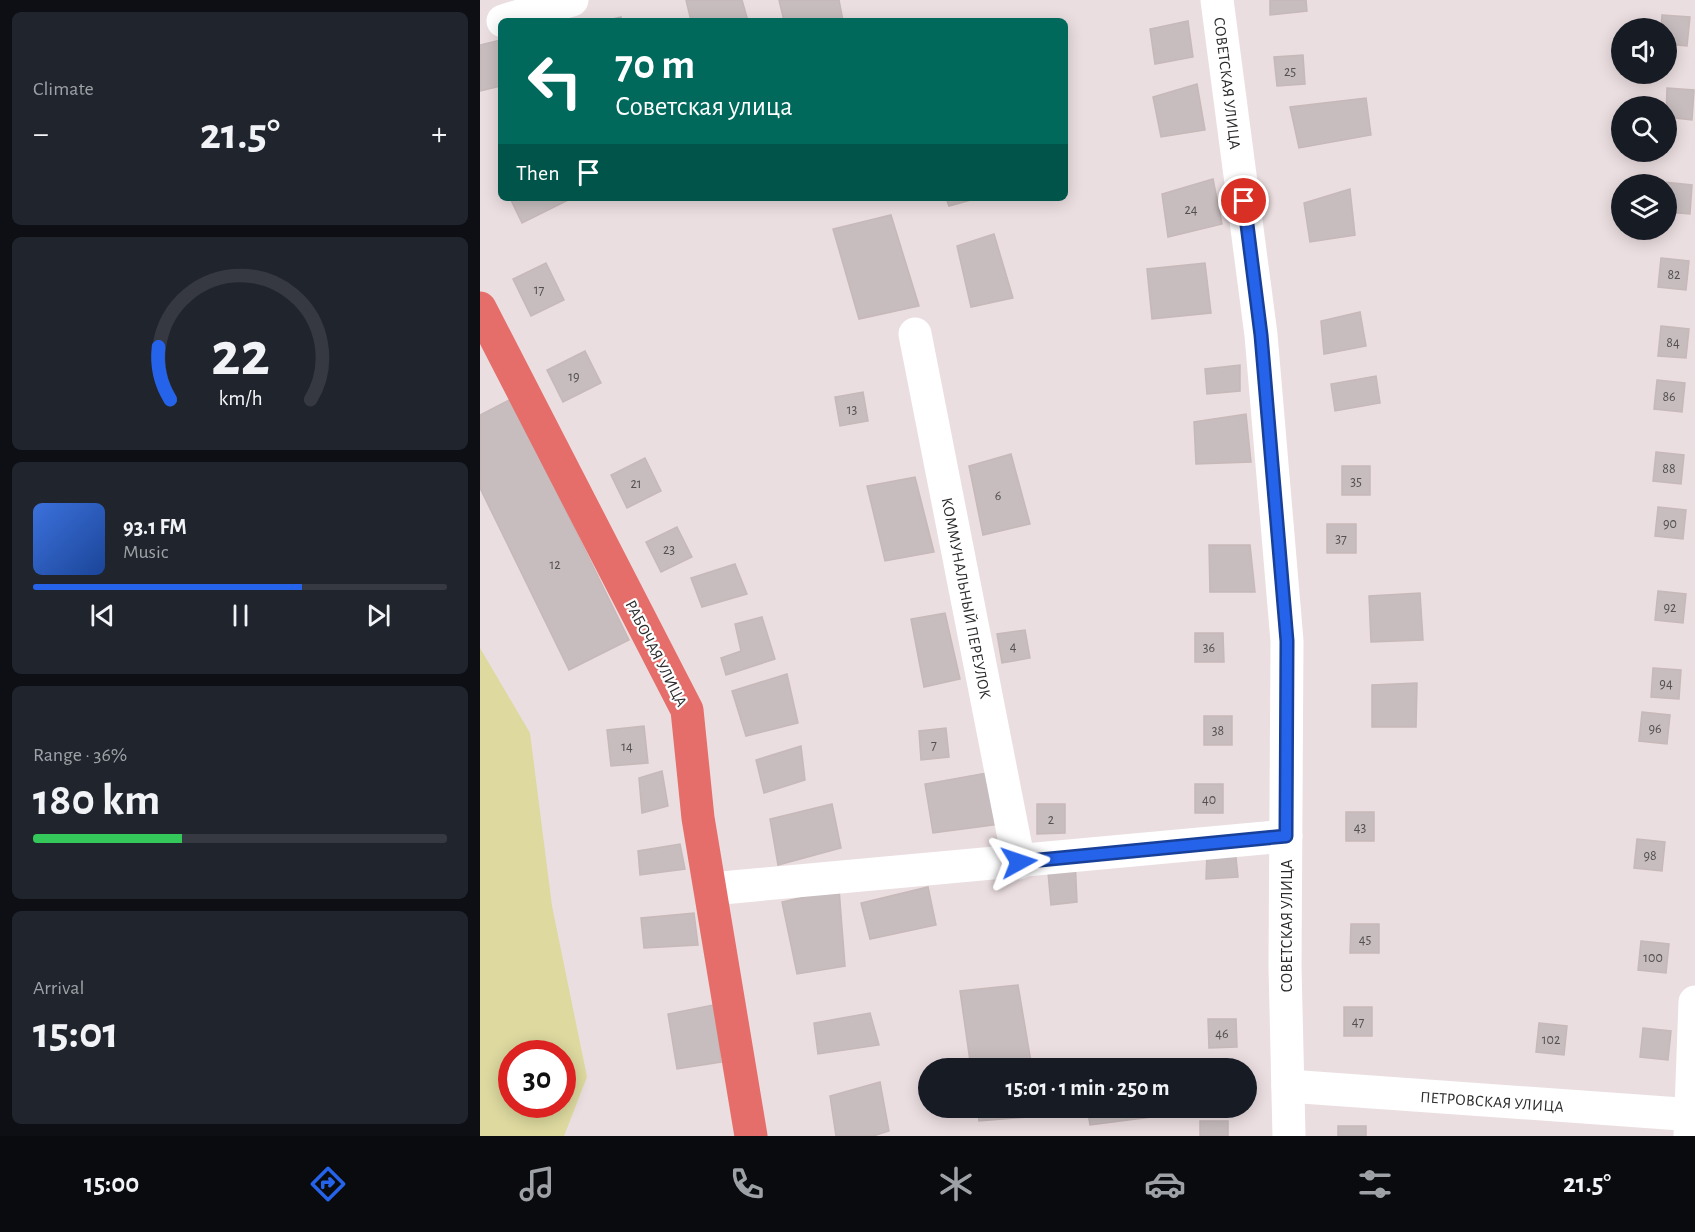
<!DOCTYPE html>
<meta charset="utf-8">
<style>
body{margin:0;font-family:"Alegreya Sans",sans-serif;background:#20242c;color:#f1f3f6;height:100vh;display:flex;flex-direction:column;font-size:22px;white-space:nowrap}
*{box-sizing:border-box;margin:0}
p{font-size:20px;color:#9ea1a6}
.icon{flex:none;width:33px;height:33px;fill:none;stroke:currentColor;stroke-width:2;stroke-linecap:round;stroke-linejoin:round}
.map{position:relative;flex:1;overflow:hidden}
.details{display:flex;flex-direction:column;gap:12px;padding:12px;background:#0d0f14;width:480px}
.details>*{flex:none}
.guide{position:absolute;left:18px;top:18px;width:570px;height:183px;border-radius:9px;box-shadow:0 3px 15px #0003;background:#00695c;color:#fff;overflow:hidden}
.fabs{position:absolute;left:1131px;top:18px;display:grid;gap:12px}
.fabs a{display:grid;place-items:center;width:66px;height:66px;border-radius:50%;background:#171b24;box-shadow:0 3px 15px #0003;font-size:30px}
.speed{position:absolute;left:18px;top:1040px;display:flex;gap:12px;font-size:30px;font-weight:700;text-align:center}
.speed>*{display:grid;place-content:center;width:78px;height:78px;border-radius:50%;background:#171b24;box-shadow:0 3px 15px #0003;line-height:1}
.speed .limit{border:9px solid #d22;background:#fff;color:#111}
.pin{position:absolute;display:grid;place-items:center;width:51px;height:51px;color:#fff;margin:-26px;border:3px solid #fff;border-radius:50%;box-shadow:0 2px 6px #0007}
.me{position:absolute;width:66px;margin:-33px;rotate:85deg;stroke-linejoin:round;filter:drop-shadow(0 0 4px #0008)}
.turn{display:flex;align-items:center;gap:21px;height:126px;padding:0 18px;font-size:27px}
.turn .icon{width:78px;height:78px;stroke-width:2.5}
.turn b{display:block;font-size:42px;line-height:51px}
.then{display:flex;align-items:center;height:57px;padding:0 18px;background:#0003;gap:12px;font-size:22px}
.big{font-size:45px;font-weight:600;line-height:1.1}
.details .widget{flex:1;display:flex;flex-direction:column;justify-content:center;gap:9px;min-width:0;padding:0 21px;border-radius:9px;background:#20242c}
.details .dial{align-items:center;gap:0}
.dial svg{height:156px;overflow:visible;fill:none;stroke:#363941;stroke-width:7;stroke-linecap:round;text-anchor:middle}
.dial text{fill:#f1f3f6;stroke:none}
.song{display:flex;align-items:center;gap:18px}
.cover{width:72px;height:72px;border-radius:9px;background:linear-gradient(135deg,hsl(220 70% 55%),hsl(220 70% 35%))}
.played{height:6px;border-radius:3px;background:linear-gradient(90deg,#2563eb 65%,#363941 65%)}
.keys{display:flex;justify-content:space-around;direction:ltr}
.heat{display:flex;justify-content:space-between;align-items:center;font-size:33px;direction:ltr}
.charge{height:9px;border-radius:4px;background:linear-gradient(90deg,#34c759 36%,#363941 0)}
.trip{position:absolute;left:438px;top:1058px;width:339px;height:60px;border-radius:30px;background:#171b24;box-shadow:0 3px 15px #0003;font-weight:600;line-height:60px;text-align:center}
.dock{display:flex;height:96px;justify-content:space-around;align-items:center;background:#090b0e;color:#9ea1a6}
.dock .icon{width:42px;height:42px}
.dock .on{color:#2563eb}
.dock b{font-size:27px;color:#f1f3f6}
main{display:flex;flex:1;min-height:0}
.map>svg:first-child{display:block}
</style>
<main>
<section class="details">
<div class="widget"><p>Climate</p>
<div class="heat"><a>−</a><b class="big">21.5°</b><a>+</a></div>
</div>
<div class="widget dial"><svg viewBox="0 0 100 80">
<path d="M14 69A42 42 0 1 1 86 69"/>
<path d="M14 69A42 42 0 0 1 8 42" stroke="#2563eb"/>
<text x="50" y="56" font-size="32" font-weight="700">22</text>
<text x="50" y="72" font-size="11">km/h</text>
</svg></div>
<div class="widget">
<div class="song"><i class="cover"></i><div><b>93.1 FM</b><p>Music</p></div></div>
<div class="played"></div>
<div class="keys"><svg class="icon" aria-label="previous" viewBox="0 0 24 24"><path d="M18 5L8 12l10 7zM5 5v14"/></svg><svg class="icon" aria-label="pause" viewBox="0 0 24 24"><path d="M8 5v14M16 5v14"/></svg><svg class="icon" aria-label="next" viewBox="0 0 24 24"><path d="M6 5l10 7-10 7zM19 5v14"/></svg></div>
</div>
<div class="widget"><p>Range · 36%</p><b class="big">180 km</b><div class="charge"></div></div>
<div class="widget"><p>Arrival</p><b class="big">15:01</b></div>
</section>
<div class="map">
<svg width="1215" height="1136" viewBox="0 0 1215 1136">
<rect width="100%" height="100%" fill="#ebdee0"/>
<path fill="#ddd99f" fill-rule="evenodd" d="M0,648L50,733L72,906L107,1077L84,1136H0ZM32,1053H82V1104H32Z"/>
<g fill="#c7bdbe" stroke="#c7b8b9" stroke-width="1.5">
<path d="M206,0H262L268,21H211Z"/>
<path d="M299,0H359L363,21H304Z"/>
<path d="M790,0H826L827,11L790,15Z"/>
<path d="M1182,15L1210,17L1207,46L1186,44V28H1181Z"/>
<path d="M141,17L142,21H125Z"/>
<path d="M708,21L713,57L675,64L670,29Z"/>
<path d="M21,40V86L0,91V45Z"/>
<path d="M823,55L825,84L797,86L794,57Z"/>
<path d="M717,84L725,130L681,137L673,97Z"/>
<path d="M1187,88L1214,90L1212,120L1186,117Z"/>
<path d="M886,98L891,135L819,148L810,107Z"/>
<path d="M733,179L742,224L688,237L682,194Z"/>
<path d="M1184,182L1212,185L1210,214L1186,212Z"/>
<path d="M870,189L875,235L830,242L824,203Z"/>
<path d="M30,198H92L42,223Z"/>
<path d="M466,198H498L469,206Z"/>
<path d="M411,215L439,306L379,319L353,229Z"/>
<path d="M514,234L533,298L491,307L477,246Z"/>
<path d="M1181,258L1209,261L1206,290L1178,287Z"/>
<path d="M66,263L84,300L51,316L33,279Z"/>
<path d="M725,263L731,313L672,319L667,269Z"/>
<path d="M880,312L886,346L844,354L841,321Z"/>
<path d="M1181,326L1209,329L1206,358L1178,356Z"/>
<path d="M105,351L121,383L83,402L67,370Z"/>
<path d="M760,365V391L727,394L725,369Z"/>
<path d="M896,376L900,403L855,411L851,384Z"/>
<path d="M1177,380L1205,383L1202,412L1174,409Z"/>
<path d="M383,392L388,421L360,426L355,397Z"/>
<path d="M31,399L149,640L89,670L0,488V415Z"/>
<path d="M766,414L771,462L716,464L714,422Z"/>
<path d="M1176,452L1204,455L1201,484L1173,481Z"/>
<path d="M531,454L550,524L503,535L489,466Z"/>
<path d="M165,458L181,491L147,508L131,475Z"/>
<rect x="862" y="466" width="28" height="29"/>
<path d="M435,477L454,552L405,561L387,486Z"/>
<path d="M1178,507L1206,510L1203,539L1175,536Z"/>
<rect x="847" y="524" width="29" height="29"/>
<path d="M197,527L212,557L181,572L166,542Z"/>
<path d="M729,545H770L775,592H730Z"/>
<path d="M255,564L267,594L222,607L211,578Z"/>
<path d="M1178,591L1206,594L1203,623L1175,620Z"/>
<path d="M940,593L943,640L891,642L889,596Z"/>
<path d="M465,613L480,679L444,687L431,619Z"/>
<path d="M282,617L295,659L246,675L241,658L261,651L255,624Z"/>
<path d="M545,630L550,658L522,663L517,634Z"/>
<path d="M715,633H743L744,662H715Z"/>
<path d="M1173,668L1201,670L1199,699L1171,697Z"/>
<path d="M307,674L318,723L266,736L252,691Z"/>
<path d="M937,683L936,727H892V685Z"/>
<path d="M1162,712L1190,715L1187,744L1159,741Z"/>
<rect x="724" y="716" width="28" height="29"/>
<path d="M164,726L168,763L131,766L127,730Z"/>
<path d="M466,728L469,757L441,760L439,731Z"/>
<path d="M321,746L325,780L284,793L276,760Z"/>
<path d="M182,771L188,806L162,813L159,778Z"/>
<path d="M512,772L520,824L453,833L445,784Z"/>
<rect x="715" y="784" width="28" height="29"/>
<path d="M352,804L361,848L298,865L290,819Z"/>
<path d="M557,804H585V833L557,834Z"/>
<rect x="866" y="812" width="28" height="29"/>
<path d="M1157,839L1185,842L1182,871L1154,868Z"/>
<path d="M200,844L205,869L160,875L158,851Z"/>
<path d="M755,848L758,877L726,879L727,853Z"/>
<path d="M595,859L597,902L571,905L567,862Z"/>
<path d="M448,887L456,925L390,939L381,903Z"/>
<path d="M359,889L365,966L317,974L302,902Z"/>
<path d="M214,913L218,945L164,948L161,918Z"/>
<path d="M871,924H899V953H870Z"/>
<path d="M1161,941L1189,944L1186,973L1158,970Z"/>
<path d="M538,985L552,1068H491L480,991Z"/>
<path d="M234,1005L241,1062L197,1069L188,1014Z"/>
<rect x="864" y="1007" width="28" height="29"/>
<path d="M390,1013L399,1045L338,1054L334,1023Z"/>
<path d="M728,1019H756L757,1047L729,1048Z"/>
<path d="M1059,1023L1087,1026L1084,1055L1056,1052Z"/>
<path d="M1163,1028L1191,1031L1188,1060L1160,1057Z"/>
<path d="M400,1082L409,1131L393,1136H356L350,1096Z"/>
<path d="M497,1107H558L559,1116L499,1121Z"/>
<path d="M607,1107H678L679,1116L610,1125Z"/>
<rect x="720" y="1121" width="28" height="15"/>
<rect x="858" y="1126" width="28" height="10"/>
</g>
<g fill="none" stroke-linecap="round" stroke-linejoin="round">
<g stroke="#fff" stroke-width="33">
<path d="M737,0L781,335L807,641L805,967L809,1136"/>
<path d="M23,21L92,0"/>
<path d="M435,334L539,863"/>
<path d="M231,889L806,836"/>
<path d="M808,1086L1215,1115"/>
<path d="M1210,1136L1215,1002"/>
</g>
<path stroke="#e56e6a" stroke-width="33" d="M0,308L207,710L218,818L271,1136"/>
</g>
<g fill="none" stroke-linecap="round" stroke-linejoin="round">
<g stroke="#184099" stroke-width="15">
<path id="route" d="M539,862L806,836L807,641L781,335L764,201"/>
</g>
<use href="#route" stroke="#2563eb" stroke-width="10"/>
</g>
<g text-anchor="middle" stroke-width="4.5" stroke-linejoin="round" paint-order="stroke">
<g font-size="14" fill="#525050">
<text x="810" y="76">25</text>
<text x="711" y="214">24</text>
<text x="1194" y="279">82</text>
<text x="59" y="294">17</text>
<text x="1193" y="347">84</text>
<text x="94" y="381">19</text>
<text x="1189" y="401">86</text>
<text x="372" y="414">13</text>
<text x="1189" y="473">88</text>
<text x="876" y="486">35</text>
<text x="156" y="488">21</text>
<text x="518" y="500">6</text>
<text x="1190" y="528">90</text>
<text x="861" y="543">37</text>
<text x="189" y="554">23</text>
<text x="75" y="569">12</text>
<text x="1190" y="612">92</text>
<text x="533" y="651">4</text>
<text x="729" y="652">36</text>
<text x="1186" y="688">94</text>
<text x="1175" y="733">96</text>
<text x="738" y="735">38</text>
<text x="454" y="749">7</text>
<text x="147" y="751">14</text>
<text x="729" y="804">40</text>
<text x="571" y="824">2</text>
<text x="880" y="832">43</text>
<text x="1170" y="860">98</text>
<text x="885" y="944">45</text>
<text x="1173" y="962">100</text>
<text x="878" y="1026">47</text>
<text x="742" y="1038">46</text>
<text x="1071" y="1044">102</text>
</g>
<g font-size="16" fill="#2b2b2b" stroke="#fff">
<text transform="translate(748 83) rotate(83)" y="6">СОВЕТСКАЯ УЛИЦА</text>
<text transform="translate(487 598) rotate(79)" y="6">КОММУНАЛЬНЫЙ ПЕРЕУЛОК</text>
<text transform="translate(177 653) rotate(63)" y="6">РАБОЧАЯ УЛИЦА</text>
<text transform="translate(806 926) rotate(-90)" y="6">СОВЕТСКАЯ УЛИЦА</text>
<text transform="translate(1012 1101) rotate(4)" y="6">ПЕТРОВСКАЯ УЛИЦА</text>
</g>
</g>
</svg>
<div class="fabs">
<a><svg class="icon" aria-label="sound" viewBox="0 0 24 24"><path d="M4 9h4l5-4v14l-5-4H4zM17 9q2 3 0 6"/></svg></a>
<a><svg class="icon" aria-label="search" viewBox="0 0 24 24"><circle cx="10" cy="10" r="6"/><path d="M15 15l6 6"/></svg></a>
<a><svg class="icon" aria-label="layers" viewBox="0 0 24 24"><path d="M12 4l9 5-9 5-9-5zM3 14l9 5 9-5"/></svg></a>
</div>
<div class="speed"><div class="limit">30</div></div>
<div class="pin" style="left:764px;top:201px;background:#d93025"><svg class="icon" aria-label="arrive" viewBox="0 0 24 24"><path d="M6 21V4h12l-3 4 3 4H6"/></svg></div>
<svg class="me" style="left:539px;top:862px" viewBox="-20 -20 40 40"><path d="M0-17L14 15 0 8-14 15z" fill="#2563eb" stroke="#fff" stroke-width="4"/></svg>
<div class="trip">15:01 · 1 min · 250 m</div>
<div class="guide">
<div class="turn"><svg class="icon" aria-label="left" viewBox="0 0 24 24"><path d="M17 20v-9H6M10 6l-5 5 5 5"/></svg><div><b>70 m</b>Советская улица</div></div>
<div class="then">Then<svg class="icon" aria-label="arrive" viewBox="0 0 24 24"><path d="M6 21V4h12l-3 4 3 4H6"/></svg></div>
</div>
</div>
</main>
<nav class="dock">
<b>15:00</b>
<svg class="icon on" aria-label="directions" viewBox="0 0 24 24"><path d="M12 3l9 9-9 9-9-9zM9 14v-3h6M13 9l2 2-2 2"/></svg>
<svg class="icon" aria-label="music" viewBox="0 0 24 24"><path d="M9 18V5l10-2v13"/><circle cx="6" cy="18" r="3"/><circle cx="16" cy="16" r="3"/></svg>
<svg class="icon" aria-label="phone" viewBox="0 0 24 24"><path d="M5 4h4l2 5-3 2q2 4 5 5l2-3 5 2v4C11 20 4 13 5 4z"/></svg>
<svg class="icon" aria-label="climate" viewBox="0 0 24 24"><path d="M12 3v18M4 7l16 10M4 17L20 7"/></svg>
<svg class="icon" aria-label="car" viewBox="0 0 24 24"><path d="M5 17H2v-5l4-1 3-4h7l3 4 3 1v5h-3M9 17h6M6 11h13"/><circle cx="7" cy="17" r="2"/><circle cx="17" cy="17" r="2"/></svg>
<svg class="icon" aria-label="filters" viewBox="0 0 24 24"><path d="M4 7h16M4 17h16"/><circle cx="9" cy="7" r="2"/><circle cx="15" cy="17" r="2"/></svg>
<b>21.5°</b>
</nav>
